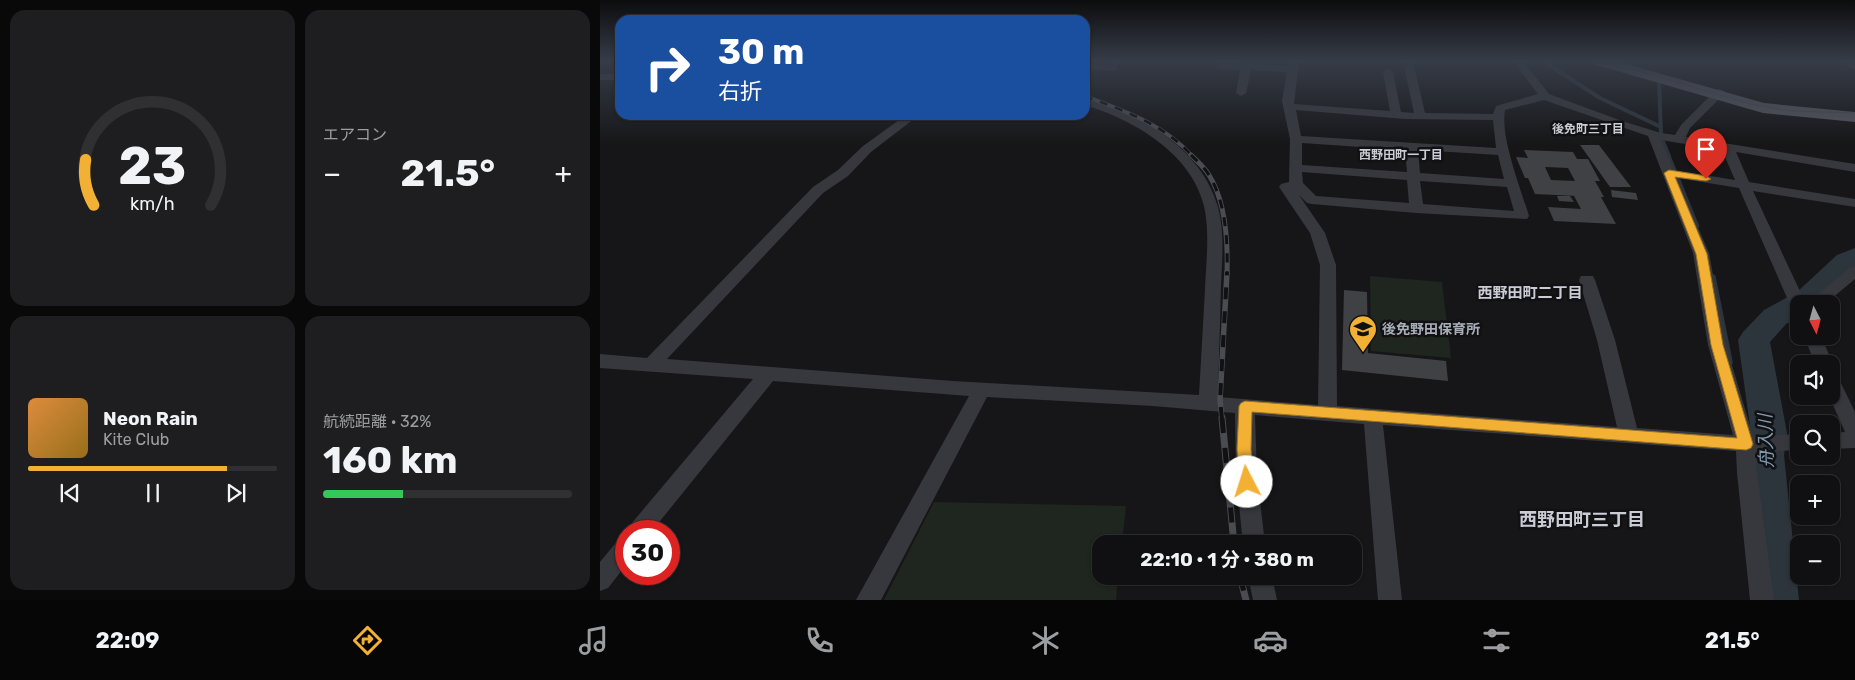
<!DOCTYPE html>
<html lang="ja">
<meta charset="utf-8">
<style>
body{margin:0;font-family:Rubik,"Noto Sans JP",sans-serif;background:#1e1e20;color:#f1f3f6;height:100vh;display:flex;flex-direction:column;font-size:19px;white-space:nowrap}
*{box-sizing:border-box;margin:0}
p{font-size:16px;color:#9c9d9f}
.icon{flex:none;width:28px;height:28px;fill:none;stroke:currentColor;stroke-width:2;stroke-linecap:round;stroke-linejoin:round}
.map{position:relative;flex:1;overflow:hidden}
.sheet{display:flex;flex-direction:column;gap:10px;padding:10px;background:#09090a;width:600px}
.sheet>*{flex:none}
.hud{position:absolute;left:15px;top:15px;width:475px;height:105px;border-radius:15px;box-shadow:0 1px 4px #0004,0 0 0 1px #303032;background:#1a4fa0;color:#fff;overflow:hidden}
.needle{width:32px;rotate:174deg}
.tools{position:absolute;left:1190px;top:295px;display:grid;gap:10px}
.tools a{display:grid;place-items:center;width:50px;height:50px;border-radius:10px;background:#101012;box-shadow:0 1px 4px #0004,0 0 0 1px #303032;font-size:25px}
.speed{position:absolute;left:15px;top:520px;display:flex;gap:10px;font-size:25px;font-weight:700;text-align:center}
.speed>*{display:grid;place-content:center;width:65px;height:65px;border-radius:50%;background:#101012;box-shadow:0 1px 4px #0004,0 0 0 1px #303032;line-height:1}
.speed .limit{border:8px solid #d22;background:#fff;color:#111}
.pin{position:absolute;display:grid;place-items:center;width:42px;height:42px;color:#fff;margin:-51px -21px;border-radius:50% 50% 50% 0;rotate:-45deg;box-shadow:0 0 5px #0007}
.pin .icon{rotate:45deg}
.me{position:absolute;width:55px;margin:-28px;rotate:355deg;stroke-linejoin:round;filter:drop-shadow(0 0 4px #0008)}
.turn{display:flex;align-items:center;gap:18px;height:105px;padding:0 20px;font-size:22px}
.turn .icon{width:65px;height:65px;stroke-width:2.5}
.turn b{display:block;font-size:35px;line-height:42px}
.big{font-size:38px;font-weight:700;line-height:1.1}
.sheet .card{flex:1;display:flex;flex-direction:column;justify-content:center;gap:8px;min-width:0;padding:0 18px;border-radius:15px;background:#1e1e20}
.sheet .dial{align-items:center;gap:0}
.dial svg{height:130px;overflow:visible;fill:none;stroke:#303032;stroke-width:7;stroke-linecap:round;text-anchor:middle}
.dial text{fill:#f1f3f6;stroke:none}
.song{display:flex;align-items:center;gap:15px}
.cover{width:60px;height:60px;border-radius:8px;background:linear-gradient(135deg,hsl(30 70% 55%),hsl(40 70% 35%))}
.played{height:5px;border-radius:2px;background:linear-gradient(90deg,#f2b134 80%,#303032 80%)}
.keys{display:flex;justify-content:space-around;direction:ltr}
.heat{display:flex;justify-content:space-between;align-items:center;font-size:28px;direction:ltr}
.charge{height:8px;border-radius:4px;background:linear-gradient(90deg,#34c759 32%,#303032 0)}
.sheet .tiles{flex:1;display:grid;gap:10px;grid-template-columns:repeat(2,1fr)}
.trip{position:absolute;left:492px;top:535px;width:270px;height:50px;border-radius:15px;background:#101012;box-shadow:0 1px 4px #0004,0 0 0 1px #303032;font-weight:700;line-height:50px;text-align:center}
.tab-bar{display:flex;height:80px;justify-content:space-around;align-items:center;background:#060607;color:#9c9d9f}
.tab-bar .icon{width:35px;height:35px}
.tab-bar .selected{color:#f2b134}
.tab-bar b{font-size:22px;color:#f1f3f6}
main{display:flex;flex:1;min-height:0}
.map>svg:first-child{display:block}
</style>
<main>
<section class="sheet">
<div class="tiles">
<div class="card dial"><svg viewBox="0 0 100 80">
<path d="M14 69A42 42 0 1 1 86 69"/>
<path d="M14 69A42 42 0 0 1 9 41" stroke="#f2b134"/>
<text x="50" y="56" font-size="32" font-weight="700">23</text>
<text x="50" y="72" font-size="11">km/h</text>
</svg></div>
<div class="card"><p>エアコン</p>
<div class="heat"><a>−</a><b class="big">21.5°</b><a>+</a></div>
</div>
<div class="card">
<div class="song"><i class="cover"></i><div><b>Neon Rain</b><p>Kite Club</p></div></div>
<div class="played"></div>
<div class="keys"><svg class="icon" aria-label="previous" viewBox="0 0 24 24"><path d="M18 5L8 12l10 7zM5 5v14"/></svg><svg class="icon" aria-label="pause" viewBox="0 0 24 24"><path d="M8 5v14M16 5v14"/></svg><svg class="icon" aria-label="next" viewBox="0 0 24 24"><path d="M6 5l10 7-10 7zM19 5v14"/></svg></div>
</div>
<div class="card"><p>航続距離 · 32%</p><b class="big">160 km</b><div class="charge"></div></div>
</div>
</section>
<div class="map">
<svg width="1255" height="600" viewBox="0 0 1255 600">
<rect width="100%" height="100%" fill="#161618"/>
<g fill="#1e261f">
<path d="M770,276L842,282L851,358L771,351Z"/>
<path d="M334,502L526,506L522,544H501V576H518L516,600H284Z"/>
</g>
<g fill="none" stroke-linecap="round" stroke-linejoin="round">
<g stroke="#2c353c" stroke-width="4">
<path d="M943,61L1000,98L1061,127"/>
<path d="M1059,82L1061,133"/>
<path d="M1062,139L1069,156"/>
</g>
<path stroke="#2c353c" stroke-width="4.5" d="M1068,155L1097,226"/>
<path stroke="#2c353c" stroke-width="5.5" d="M1113,277L1130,362"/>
<path fill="#2c353c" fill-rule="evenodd" d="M1255,248V269L1221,304H1199V317L1186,324L1170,342L1187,433L1184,455L1199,600H1155L1146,455L1151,433L1138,340L1143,332L1164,310L1197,292L1237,255Z"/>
</g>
<g fill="#404145" fill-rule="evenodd">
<path d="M980,145H999L1031,187H1010Z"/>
<path d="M924,150L973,152L977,159H988L1000,181H995L1004,197H1001L1016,224L954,221L948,207L981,209L974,196H976L935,194L928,178H925L916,157L928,158ZM945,167L968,168L975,181L951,180Z"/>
<path d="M1011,190L1036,193L1038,200L1012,197Z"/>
<path d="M957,196H970L974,202L959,201Z"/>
<path d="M744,290L767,292L768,353L846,361L848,381L742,370Z"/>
</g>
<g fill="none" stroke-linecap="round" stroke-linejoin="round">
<path stroke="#37383d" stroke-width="5" d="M485,67L514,68L518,61"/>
<g fill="#37383d" fill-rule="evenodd">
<path d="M689,61H699L694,104L790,111L783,72L788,69L793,72L801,112L814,113L803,61H813L825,113L893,114L896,106L938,94L913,61H923L949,94L1022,121L1061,133L1075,135L1081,125L1116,90L1120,89L1125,92L1124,94L1090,128L1086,137L1255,164V172L1136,152L1149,182L1255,199V207L1153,191L1206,304H1199V312L1193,311L1191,307L1139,188L1077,178L1109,253L1126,345L1153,436L1199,434V450L1156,452L1157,473L1174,600H1150L1137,473L1136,451L783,425L802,600H778L764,424L655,415L657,475L665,544H643L636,475L635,413L553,406L387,397L281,600H256L369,396L173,381L52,531H28L31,524L153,379L0,368V354L47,358L213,187L238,170L263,146L306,115H319L271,152L248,176L223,193L67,359L353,381L599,395C601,360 603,325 605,289C606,262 610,233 604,206C591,153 534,120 485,105V98C539,111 602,149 618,207C625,233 622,260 621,286C620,323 619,360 618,397L718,405L720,265L710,233L679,187L681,184L689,182L690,139L682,101L687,72L651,70L646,93L641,96L636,93L640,70L620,69L615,66L620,63L688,66ZM944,100L1048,136L1093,253L1108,345L1133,435L1037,428L1015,340L995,280L993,276H981L979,280L997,340L1017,427L737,406L736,265L725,233L699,195L707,203L712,204L816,213L927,219L929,216C921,189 900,137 905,110ZM696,110L805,119L893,120L896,148L701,136ZM1061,140L1122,150L1135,180L1074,170ZM702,143L805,150L807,172L702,165ZM818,150L898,155L904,179L820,173ZM702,172L807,180L809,203L716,196L703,183ZM820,181L907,187L914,211L823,204Z"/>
<rect x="0" y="74" width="20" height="6"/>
<path d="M1255,266V279L1225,304H1206L1250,268Z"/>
<path d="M1204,336H1221L1233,364L1231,367V364H1215Z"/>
<path d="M1231,373L1237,375L1255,412V448L1231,449V433L1245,432L1229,396H1231Z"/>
<path d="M26,536V565L8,588L0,591V562L18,540Z"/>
<path d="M648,576H672L677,600H653Z"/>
</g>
<path fill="#45474d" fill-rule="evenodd" d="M1243,61H1255V69L1250,68Z"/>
<path fill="#53555c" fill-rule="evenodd" d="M990,61H1016L1164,103L1255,112V122L1163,113L993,64Z"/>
<path stroke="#4a4c52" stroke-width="1" d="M1005,61L1150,104L1192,111L1255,113"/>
<g stroke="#4a4c52" stroke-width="4">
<path id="rail-far3" d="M485,96C524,111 564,124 592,156"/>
</g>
<g stroke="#4a4c52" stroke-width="5">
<path id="rail-far2" d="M591,155C597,161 605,168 609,175C626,202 628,243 627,274"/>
</g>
<g stroke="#4a4c52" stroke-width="5.5">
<path id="rail-far1" d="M622,419L620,400L627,272"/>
</g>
<g stroke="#4a4c52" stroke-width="7">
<g id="rail">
<path d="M622,418L634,544"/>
<path d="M640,576L646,600"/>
</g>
</g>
<use href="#rail-far3" stroke="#111113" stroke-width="2.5" stroke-dasharray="8" stroke-linecap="butt"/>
<use href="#rail-far2" stroke="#111113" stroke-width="3" stroke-dasharray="9" stroke-linecap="butt"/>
<use href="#rail-far1" stroke="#111113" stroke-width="4" stroke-dasharray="12" stroke-linecap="butt"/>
<use href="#rail" stroke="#111113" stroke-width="5" stroke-dasharray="15" stroke-linecap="butt"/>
</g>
<linearGradient id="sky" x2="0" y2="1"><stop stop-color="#0c0c0d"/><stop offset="0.42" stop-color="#363c48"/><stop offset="1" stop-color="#363c48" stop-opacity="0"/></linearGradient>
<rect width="1255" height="145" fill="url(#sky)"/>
<path fill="#f2b134" stroke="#9d7322" d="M1069,170L1106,176L1111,179L1106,181L1075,177L1107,254L1123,345L1153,444L1151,448L1146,450L652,412L651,449L654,482L652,486L647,488L642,486L639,482L637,449L639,406L641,403L645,401L1137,438L1111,345L1096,254L1064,173Z"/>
<defs>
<g id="school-pin" transform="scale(1.4375)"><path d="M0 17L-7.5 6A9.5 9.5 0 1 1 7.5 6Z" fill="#f2b134" stroke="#111113"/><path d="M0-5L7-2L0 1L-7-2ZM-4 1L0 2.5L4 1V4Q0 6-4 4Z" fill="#111"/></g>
</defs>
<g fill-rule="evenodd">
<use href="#school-pin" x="763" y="329"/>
</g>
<g text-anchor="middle" stroke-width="5" stroke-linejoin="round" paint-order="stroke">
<g font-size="12" font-weight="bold" fill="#c9ccd4" stroke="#111113">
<text x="988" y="133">後免町三丁目</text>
<text x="801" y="159">西野田町一丁目</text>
</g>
<g font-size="14" font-weight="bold" fill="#a8adb8" stroke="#111113" text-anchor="start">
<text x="782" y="334">後免野田保育所</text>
</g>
<g font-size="15" font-weight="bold" fill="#c9ccd4" stroke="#111113">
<text x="930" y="298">西野田町二丁目</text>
</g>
<g font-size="18" font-style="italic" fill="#7f9bb3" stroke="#111113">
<text transform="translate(1166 441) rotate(-92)" y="6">舟入川</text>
</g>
<g font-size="18" font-weight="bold" fill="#c9ccd4" stroke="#111113">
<text x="982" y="526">西野田町三丁目</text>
</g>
</g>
</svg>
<div class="tools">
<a><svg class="needle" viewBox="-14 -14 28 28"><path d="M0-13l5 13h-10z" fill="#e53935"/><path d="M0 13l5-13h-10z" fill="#9c9d9f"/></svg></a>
<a><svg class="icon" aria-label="sound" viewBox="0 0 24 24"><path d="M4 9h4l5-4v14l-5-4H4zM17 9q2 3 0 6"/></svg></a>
<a><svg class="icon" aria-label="search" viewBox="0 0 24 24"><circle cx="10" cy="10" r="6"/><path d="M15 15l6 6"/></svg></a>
<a>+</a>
<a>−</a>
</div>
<div class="speed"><div class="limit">30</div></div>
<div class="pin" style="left:1106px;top:179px;background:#d93025"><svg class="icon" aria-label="arrive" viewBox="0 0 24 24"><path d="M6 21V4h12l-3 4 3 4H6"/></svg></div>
<svg class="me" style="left:647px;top:482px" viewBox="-20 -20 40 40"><circle r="19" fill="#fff"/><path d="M0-13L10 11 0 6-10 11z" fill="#f2b134"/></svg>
<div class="trip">22:10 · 1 分 · 380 m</div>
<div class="hud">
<div class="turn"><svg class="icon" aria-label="right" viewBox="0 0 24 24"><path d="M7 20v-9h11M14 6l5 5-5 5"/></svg><div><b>30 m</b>右折</div></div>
</div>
</div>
</main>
<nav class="tab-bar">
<b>22:09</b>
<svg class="icon selected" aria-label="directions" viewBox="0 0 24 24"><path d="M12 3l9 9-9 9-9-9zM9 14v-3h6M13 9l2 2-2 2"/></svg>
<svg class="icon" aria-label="music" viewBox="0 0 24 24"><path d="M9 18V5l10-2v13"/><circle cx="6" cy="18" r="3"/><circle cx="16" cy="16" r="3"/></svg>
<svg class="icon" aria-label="phone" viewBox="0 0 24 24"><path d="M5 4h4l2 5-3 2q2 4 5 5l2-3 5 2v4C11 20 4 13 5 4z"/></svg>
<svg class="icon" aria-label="climate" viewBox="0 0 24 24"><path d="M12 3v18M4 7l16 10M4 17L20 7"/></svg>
<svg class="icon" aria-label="car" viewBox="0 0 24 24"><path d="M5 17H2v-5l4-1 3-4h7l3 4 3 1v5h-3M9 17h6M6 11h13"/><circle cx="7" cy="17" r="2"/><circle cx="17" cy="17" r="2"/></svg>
<svg class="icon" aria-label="filters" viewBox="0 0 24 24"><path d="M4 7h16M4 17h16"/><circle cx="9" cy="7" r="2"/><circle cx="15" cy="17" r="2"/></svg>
<b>21.5°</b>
</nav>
